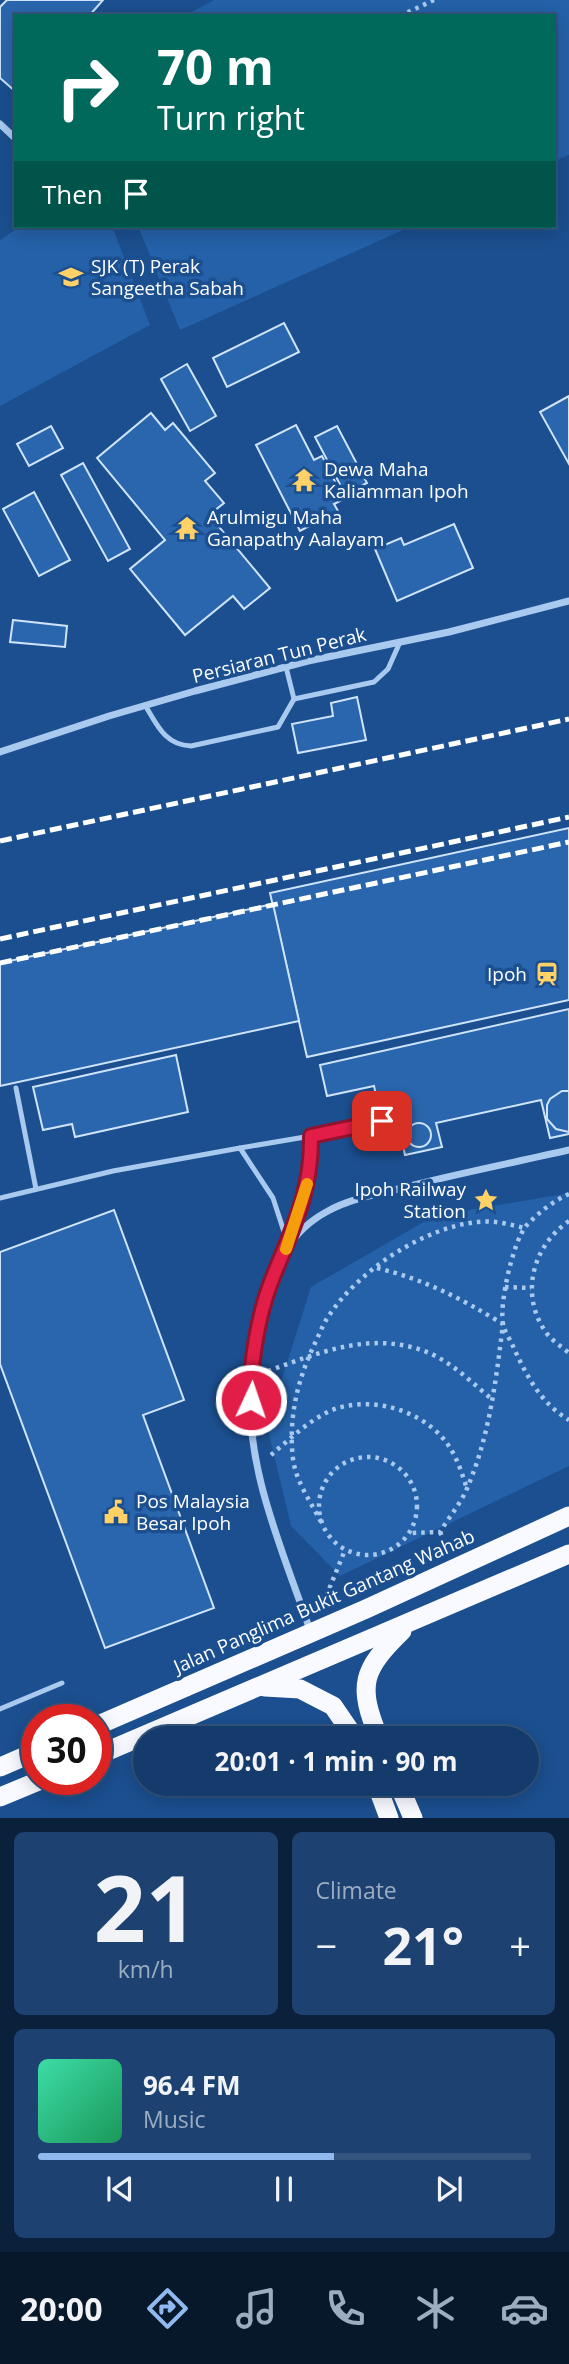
<!DOCTYPE html>
<meta charset="utf-8">
<style>
body{margin:0;font-family:"Open Sans",sans-serif;background:#1d4271;color:#f1f3f6;height:100vh;display:flex;flex-direction:column;font-size:26px;white-space:nowrap}
*{box-sizing:border-box;margin:0}
p{font-size:23px;color:#9dadc1}
.icon{flex:none;width:38px;height:38px;fill:none;stroke:currentColor;stroke-width:2;stroke-linecap:round;stroke-linejoin:round}
.map{position:relative;height:1818px;overflow:hidden}
.sheet{display:flex;flex-direction:column;gap:14px;padding:14px;background:#0b203b;flex:1}
.sheet>*{flex:none}
.banner{position:absolute;left:14px;top:14px;width:542px;height:214px;border-radius:0px;box-shadow:0 4px 18px #0003,0 0 0 2px #33557e;background:#00695c;color:#fff;overflow:hidden}
.speed{position:absolute;left:21px;top:1704px;display:flex;gap:14px;font-size:35px;font-weight:700;text-align:center}
.speed>*{display:grid;place-content:center;width:91px;height:91px;border-radius:50%;background:#143b6b;box-shadow:0 4px 18px #0003,0 0 0 2px #33557e;line-height:1}
.speed .limit{border:10px solid #d22;background:#fff;color:#111}
.pin{position:absolute;display:grid;place-items:center;width:60px;height:60px;color:#fff;margin:-30px;border-radius:14px;box-shadow:0 4px 10px #0006}
.me{position:absolute;width:77px;margin:-38px;rotate:3deg;stroke-linejoin:round;filter:drop-shadow(0 0 5px #0008)}
.turn{display:flex;align-items:center;gap:24px;height:147px;padding:0 28px;font-size:32px}
.turn .icon{width:91px;height:91px;stroke-width:2.5}
.turn b{display:block;font-size:49px;line-height:60px}
.then{display:flex;align-items:center;height:66px;padding:0 28px;background:#0003;gap:14px;font-size:26px}
.big{font-size:52px;font-weight:700;line-height:1.1}
.sheet .card{flex:1;display:flex;flex-direction:column;justify-content:center;gap:10px;min-width:0;padding:0 24px;border-radius:10px;background:#1d4271}
.sheet .dial{align-items:center;gap:0}
.dial b{font-size:91px;line-height:1}
.song{display:flex;align-items:center;gap:21px}
.cover{width:84px;height:84px;border-radius:10px;background:linear-gradient(135deg,hsl(160 70% 55%),hsl(150 70% 35%))}
.played{height:7px;border-radius:4px;background:linear-gradient(90deg,#90b9f0 60%,#33557e 60%)}
.keys{display:flex;justify-content:space-around;direction:ltr}
.heat{display:flex;justify-content:space-between;align-items:center;font-size:38px;direction:ltr}
.sheet .tiles{flex:1;display:grid;gap:14px;grid-template-columns:1fr 1fr}
.card:last-child{grid-column:span 2}
.trip{position:absolute;left:133px;top:1726px;width:406px;height:70px;border-radius:35px;background:#143b6b;box-shadow:0 4px 18px #0003,0 0 0 2px #33557e;font-weight:700;line-height:70px;text-align:center}
.tab-bar{display:flex;height:112px;justify-content:space-around;align-items:center;background:#08182b;color:#9dadc1}
.tab-bar .icon{width:49px;height:49px}
.tab-bar .selected{color:#90b9f0}
.tab-bar b{font-size:32px;color:#f1f3f6}
.map>svg:first-child{display:block}
</style>
<div class="map">
<svg width="569" height="1818" viewBox="0 0 569 1818">
<rect width="100%" height="100%" fill="#1b4f8f"/>
<g fill="#2461a8">
<path d="M214,0H569V155L555,161V16H184Z"/>
<path d="M21,226H112L150,325L0,406V240Z"/>
<path d="M138,226H412L180,330Z"/>
<path d="M569,1193V1466L340,1576L291,1526L267,1426L311,1287L434,1216Z"/>
</g>
<g fill="#2a66ad" stroke="#cfe3fa" stroke-width="2">
<path d="M7,0H103L89,16H16V92L0,78V7Z"/>
<path d="M284,323L299,352L227,387L213,358Z"/>
<path d="M187,364L216,416L190,431L161,379Z"/>
<path d="M569,396V464L540,412Z"/>
<path d="M151,413L165,430L173,423L215,473L205,481L224,503L209,515L270,588L244,609L233,596L185,635L130,569L165,540L97,458Z"/>
<path d="M296,425L314,460L322,456L344,499L334,504L338,511L300,531L256,445Z"/>
<path d="M51,426L63,448L29,466L17,444Z"/>
<path d="M337,426L367,483L345,494L315,437Z"/>
<path d="M83,463L130,549L108,561L61,475Z"/>
<path d="M34,492L70,560L39,576L3,509Z"/>
<path d="M454,524L473,568L397,601L375,549L401,538L404,545Z"/>
<path d="M13,620L67,626L65,647L10,642Z"/>
<path d="M357,697L366,740L298,753L292,724L333,716L331,703Z"/>
<path d="M569,828V1000L307,1057L270,893Z"/>
<path d="M273,904L299,1021L0,1086V963Z"/>
<path d="M569,1009V1134L550,1138L541,1100L436,1123L442,1147L405,1155L400,1132L385,1136L374,1086L327,1096L320,1065Z"/>
<path d="M176,1055L188,1112L75,1137L72,1124L43,1130L33,1087Z"/>
<path d="M562,1091H569V1132L556,1129L547,1119V1105L550,1099Z"/>
<circle cx="419" cy="1135" r="12"/>
<path d="M114,1210L184,1400L143,1415L214,1608L105,1648L0,1364V1252Z"/>
</g>
<g fill="none" stroke-linecap="round" stroke-linejoin="round">
<g stroke="#a9c9ee" stroke-width="4.5" stroke-dasharray="3.5 5" stroke-linecap="butt">
<path d="M400,16L434,0"/>
<path d="M569,1194C553,1201 538,1213 526,1226C513,1242 499,1304 503,1324C504,1330 509,1338 512,1344C525,1373 540,1403 569,1420"/>
<path d="M569,1221C531,1247 519,1298 548,1335C554,1342 562,1347 569,1353"/>
<path d="M377,1268C426,1280 460,1298 503,1324C496,1379 490,1434 468,1486C462,1502 449,1517 440,1532L410,1533"/>
<path d="M505,1287L531,1288"/>
<path d="M268,1371C318,1353 370,1331 424,1351C450,1360 472,1383 493,1400"/>
<path d="M271,1455C290,1439 309,1420 332,1410C368,1396 415,1408 441,1436C455,1451 461,1470 467,1489"/>
<circle cx="368" cy="1506" r="49"/>
<path d="M321,1522C311,1502 296,1482 293,1459C288,1417 298,1378 316,1341C320,1333 323,1324 328,1317C358,1271 422,1228 477,1222C493,1220 509,1224 524,1228"/>
<path d="M440,1532L447,1547"/>
<path d="M323,1604L345,1550"/>
</g>
<g stroke="#a9c9ee" stroke-width="5">
<path d="M294,699L374,682L388,669L400,642"/>
<path d="M145,705C157,725 165,745 191,746L278,727L294,699L286,667"/>
<path d="M16,1088L36,1189"/>
<path d="M240,1148L311,1136"/>
<path d="M0,1198L113,1171L240,1148L273,1198L288,1244"/>
<path d="M289,1241C302,1203 311,1178 311,1136L382,1121"/>
<path d="M0,1709L62,1683"/>
</g>
<g stroke="#a9c9ee" stroke-width="7">
<path d="M0,124L16,139"/>
<path d="M0,752L109,716L195,691L308,661L449,632L569,601"/>
<path d="M311,1633C283,1551 243,1465 251,1377C253,1352 259,1328 265,1304C275,1264 290,1231 328,1211C350,1199 374,1195 398,1189C455,1174 512,1163 569,1150"/>
</g>
<g stroke="#f8faff" stroke-width="19">
<path d="M265,1687L300,1689L333,1706L355,1738"/>
<path d="M96,1726L366,1609L569,1516"/>
<path d="M379,1738C357,1685 362,1670 402,1631"/>
<path d="M96,1756L569,1554"/>
<path d="M0,1767L37,1751"/>
<path d="M376,1783L389,1818"/>
<path d="M398,1783L413,1818"/>
<path d="M0,1797L41,1780"/>
</g>
<g stroke="#fff" stroke-width="5" stroke-dasharray="12 5" stroke-linecap="butt">
<path d="M0,841L569,719"/>
<path d="M0,939L569,817"/>
<path d="M0,963L569,842"/>
</g>
</g>
<g fill="none" stroke-linecap="round" stroke-linejoin="round">
<g stroke="#92132f" stroke-width="18">
<path id="route" d="M251,1400C250,1363 258,1316 271,1282C291,1231 312,1194 311,1136L382,1121"/>
</g>
<use href="#route" stroke="#e11d48" stroke-width="12"/>
<path stroke="#f59e0b" stroke-width="12" d="M286,1249L307,1184"/>
</g>
<defs>
<g id="school-bare" transform="scale(1.89)"><path d="M0-5L7-2L0 1L-7-2ZM-4 1L0 2.5L4 1V4Q0 6-4 4Z" fill="#ffd166" stroke="#1b4f8f" stroke-width="2.5" paint-order="stroke"/></g>
<g id="temple-bare" transform="scale(1.89)"><path d="M0-6L5-2H3V0L6.5 2.5H4V6H1.5V3h-3V6H-4V2.5H-6.5L-3 0V-2H-5Z" fill="#ffd166" stroke="#1b4f8f" stroke-width="2.5" paint-order="stroke"/></g>
<g id="station-bare" transform="scale(1.89)"><path d="M-3-6H3Q5-6 5-4V2Q5 4 3 4L4.5 6H3L1.5 4h-3L-3 6H-4.5L-3 4Q-5 4-5 2V-4Q-5-6-3-6ZM-3.5-4v3h7v-3ZM-3.5 1v1.5H-2V1ZM2 1v1.5H3.5V1Z" fill="#ffd166" stroke="#1b4f8f" stroke-width="2.5" paint-order="stroke"/></g>
<g id="sight-bare" transform="scale(1.89)"><path d="M0-6L1.8-2.2L6-1.7L2.9 1.2L3.7 5.4L0 3.3L-3.7 5.4L-2.9 1.2L-6-1.7L-1.8-2.2Z" fill="#ffd166" stroke="#1b4f8f" stroke-width="2.5" paint-order="stroke"/></g>
<g id="civic-bare" transform="scale(1.89)"><path d="M-.6-6.5H3V-4.5H.6V-3L4-1V1h2V6H-6V1h2V-1L-.6-3ZM-1.2 2.5V6h2.4V2.5Z" fill="#ffd166" stroke="#1b4f8f" stroke-width="2.5" paint-order="stroke"/></g>
</defs>
<g fill-rule="evenodd">
<use href="#school-bare" x="71" y="277"/>
<use href="#temple-bare" x="304" y="480"/>
<use href="#temple-bare" x="187" y="528"/>
<use href="#station-bare" x="547" y="974"/>
<use href="#sight-bare" x="486" y="1200"/>
<use href="#civic-bare" x="116" y="1512"/>
</g>
<g text-anchor="middle" stroke-width="7" stroke-linejoin="round" paint-order="stroke">
<g font-size="19" fill="#fff" stroke="#1b4f8f" text-anchor="start">
<text x="91" y="273">SJK (T) Perak<tspan x="91" dy="22">Sangeetha Sabah</tspan></text>
<text x="324" y="476">Dewa Maha<tspan x="324" dy="22">Kaliamman Ipoh</tspan></text>
<text x="207" y="524">Arulmigu Maha<tspan x="207" dy="22">Ganapathy Aalayam</tspan></text>
<text x="527" y="981" text-anchor="end">Ipoh</text>
<text x="466" y="1196" text-anchor="end">Ipoh Railway<tspan x="466" dy="22">Station</tspan></text>
<text x="136" y="1508">Pos Malaysia<tspan x="136" dy="22">Besar Ipoh</tspan></text>
</g>
<g font-size="19" fill="#fff" stroke="#1b4f8f">
<text transform="translate(279 655) rotate(-14)" y="7">Persiaran Tun Perak</text>
<text transform="translate(324 1601) rotate(-24)" y="7">Jalan Panglima Bukit Gantang Wahab</text>
</g>
</g>
</svg>
<div class="speed"><div class="limit">30</div></div>
<div class="pin" style="left:382px;top:1121px;background:#d93025"><svg class="icon" aria-label="arrive" viewBox="0 0 24 24"><path d="M6 21V4h12l-3 4 3 4H6"/></svg></div>
<svg class="me" style="left:251px;top:1400px" viewBox="-20 -20 40 40"><circle r="17" fill="#e11d48" stroke="#fff" stroke-width="3"/><path d="M0-11L8 9 0 5-8 9z" fill="#fff"/></svg>
<div class="trip">20:01 · 1 min · 90 m</div>
<div class="banner">
<div class="turn"><svg class="icon" aria-label="right" viewBox="0 0 24 24"><path d="M7 20v-9h11M14 6l5 5-5 5"/></svg><div><b>70 m</b>Turn right</div></div>
<div class="then">Then<svg class="icon" aria-label="arrive" viewBox="0 0 24 24"><path d="M6 21V4h12l-3 4 3 4H6"/></svg></div>
</div>
</div>
<section class="sheet">
<div class="tiles">
<div class="card dial"><b>21</b><p>km/h</p></div>
<div class="card"><p>Climate</p>
<div class="heat"><a>−</a><b class="big">21°</b><a>+</a></div>
</div>
<div class="card">
<div class="song"><i class="cover"></i><div><b>96.4 FM</b><p>Music</p></div></div>
<div class="played"></div>
<div class="keys"><svg class="icon" aria-label="previous" viewBox="0 0 24 24"><path d="M18 5L8 12l10 7zM5 5v14"/></svg><svg class="icon" aria-label="pause" viewBox="0 0 24 24"><path d="M8 5v14M16 5v14"/></svg><svg class="icon" aria-label="next" viewBox="0 0 24 24"><path d="M6 5l10 7-10 7zM19 5v14"/></svg></div>
</div>
</div>
</section>
<nav class="tab-bar">
<b>20:00</b>
<svg class="icon selected" aria-label="directions" viewBox="0 0 24 24"><path d="M12 3l9 9-9 9-9-9zM9 14v-3h6M13 9l2 2-2 2"/></svg>
<svg class="icon" aria-label="music" viewBox="0 0 24 24"><path d="M9 18V5l10-2v13"/><circle cx="6" cy="18" r="3"/><circle cx="16" cy="16" r="3"/></svg>
<svg class="icon" aria-label="phone" viewBox="0 0 24 24"><path d="M5 4h4l2 5-3 2q2 4 5 5l2-3 5 2v4C11 20 4 13 5 4z"/></svg>
<svg class="icon" aria-label="climate" viewBox="0 0 24 24"><path d="M12 3v18M4 7l16 10M4 17L20 7"/></svg>
<svg class="icon" aria-label="car" viewBox="0 0 24 24"><path d="M5 17H2v-5l4-1 3-4h7l3 4 3 1v5h-3M9 17h6M6 11h13"/><circle cx="7" cy="17" r="2"/><circle cx="17" cy="17" r="2"/></svg>
</nav>
